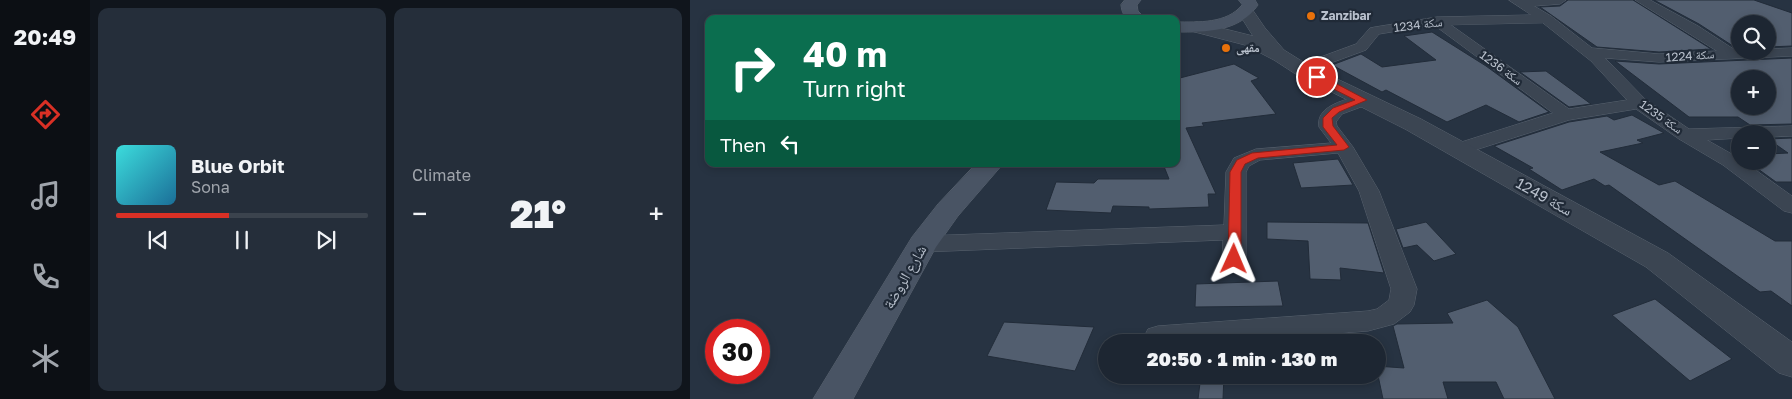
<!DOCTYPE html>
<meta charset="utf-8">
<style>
body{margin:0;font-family:"Golos Text","Noto Naskh Arabic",sans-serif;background:#252e3a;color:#f1f3f6;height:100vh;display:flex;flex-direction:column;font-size:19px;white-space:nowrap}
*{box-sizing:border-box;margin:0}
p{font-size:16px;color:#a0a5ac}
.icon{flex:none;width:28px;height:28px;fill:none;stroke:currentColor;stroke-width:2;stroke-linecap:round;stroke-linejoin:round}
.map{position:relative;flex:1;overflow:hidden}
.sheet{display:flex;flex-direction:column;gap:8px;padding:8px;background:#10151c;width:600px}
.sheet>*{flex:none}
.top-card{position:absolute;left:15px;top:15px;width:475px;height:152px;border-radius:10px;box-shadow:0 2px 8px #0003,0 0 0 1px #3b434d;background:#0b6e4f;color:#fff;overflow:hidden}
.fabs{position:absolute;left:1041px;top:15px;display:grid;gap:10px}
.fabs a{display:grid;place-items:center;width:45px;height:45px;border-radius:50%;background:#1d2632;box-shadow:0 2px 8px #0003,0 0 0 1px #3b434d;font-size:25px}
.speed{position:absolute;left:15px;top:319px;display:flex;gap:10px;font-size:25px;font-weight:700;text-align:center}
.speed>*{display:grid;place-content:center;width:65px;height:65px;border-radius:50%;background:#1d2632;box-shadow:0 2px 8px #0003,0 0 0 1px #3b434d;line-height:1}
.speed .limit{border:8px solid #d22;background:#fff;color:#111}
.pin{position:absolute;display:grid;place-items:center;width:42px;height:42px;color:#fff;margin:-21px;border:2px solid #fff;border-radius:50%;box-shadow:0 1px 5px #0007}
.me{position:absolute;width:55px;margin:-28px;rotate:1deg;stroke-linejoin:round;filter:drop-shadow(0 0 4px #0008)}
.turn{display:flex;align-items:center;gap:18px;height:105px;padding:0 15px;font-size:22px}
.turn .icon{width:65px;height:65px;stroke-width:2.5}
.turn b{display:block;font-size:35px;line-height:42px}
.then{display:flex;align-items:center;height:48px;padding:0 15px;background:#0003;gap:10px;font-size:19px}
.big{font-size:38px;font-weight:800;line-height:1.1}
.sheet .widget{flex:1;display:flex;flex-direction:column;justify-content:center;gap:8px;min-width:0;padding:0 18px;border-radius:10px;background:#252e3a}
.song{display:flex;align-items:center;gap:15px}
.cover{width:60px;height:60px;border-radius:8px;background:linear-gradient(135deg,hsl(180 70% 55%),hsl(200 70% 35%))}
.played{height:5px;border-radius:2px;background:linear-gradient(90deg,#d93025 45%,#3b434d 45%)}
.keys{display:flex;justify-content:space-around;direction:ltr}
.heat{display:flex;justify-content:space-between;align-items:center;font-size:28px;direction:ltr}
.sheet .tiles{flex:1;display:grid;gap:8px;grid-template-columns:repeat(2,1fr)}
.trip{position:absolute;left:408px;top:334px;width:288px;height:50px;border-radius:25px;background:#1d2632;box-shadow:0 2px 8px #0003,0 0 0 1px #3b434d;font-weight:800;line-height:50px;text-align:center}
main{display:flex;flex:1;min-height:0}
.tab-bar{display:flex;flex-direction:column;width:90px;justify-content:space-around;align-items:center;background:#0c0f14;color:#a0a5ac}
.tab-bar .icon{width:35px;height:35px}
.tab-bar .on{color:#d93025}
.tab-bar b{font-size:22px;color:#f1f3f6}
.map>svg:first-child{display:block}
</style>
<main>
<nav class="tab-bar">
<b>20:49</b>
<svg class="icon on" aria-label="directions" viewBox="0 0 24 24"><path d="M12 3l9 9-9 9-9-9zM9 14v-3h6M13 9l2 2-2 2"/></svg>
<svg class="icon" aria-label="music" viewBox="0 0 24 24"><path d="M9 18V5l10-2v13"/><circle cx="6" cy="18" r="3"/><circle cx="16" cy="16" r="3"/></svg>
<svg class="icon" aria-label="phone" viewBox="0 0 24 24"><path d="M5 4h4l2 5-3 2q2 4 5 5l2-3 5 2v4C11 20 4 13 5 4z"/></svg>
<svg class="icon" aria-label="climate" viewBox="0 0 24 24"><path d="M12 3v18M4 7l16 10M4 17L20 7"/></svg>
</nav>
<section class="sheet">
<div class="tiles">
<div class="widget">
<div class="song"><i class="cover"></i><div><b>Blue Orbit</b><p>Sona</p></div></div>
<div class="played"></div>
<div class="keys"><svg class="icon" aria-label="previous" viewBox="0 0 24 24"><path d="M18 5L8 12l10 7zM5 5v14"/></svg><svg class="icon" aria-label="pause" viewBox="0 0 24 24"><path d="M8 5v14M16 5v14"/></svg><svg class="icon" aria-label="next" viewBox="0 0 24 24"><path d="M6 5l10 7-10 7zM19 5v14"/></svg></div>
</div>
<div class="widget"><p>Climate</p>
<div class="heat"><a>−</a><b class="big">21°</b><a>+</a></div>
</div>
</div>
</section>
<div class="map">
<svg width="1102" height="399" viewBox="0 0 1102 399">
<rect width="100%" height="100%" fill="#273342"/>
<g fill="#525e6f" stroke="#222c39" fill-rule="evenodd">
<path d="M878,0H943L1021,49L969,52L907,47L850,7L870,6Z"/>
<path d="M964,0H1064L1102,13V46L1078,47V24H1050V48H1046L1009,24Z"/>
<path d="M742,32L796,66L859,112L829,122L796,105L757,122L696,90L692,92L642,65L671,54L692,67L746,60L714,36Z"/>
<path d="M1102,58V124L1060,125L1048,117H999L925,61L969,64ZM1050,79H1078V106H1050Z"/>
<path d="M544,64L569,78L561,81L586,114L512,123L514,126L496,128L526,194H518L519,207L459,209V207L423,206L421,213L356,210L366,182L404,183L408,179H479L473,164H486V79Z"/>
<path d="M856,71L901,104L879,107L830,72Z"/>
<path d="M942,115L974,133L947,140L953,143L910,152L969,185L985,181L1085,241H1102V306L1081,291L1070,292L919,185L915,186L904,179L872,190L839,169L843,168L804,146L879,122L917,116L924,120Z"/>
<path d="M1102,138V182H1086L1057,161H1078V154L1098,153L1078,139Z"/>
<path d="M648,159L663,185L611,188L603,163Z"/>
<path d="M577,222L678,223L694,273L650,268L651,280L620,279L618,241L577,239Z"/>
<path d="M736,222L766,254L744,261L727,245L713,248L706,229Z"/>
<path d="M588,281L593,306L505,307L506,284Z"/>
<path d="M965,299L1042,359L1000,381L922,315Z"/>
<path d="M797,300L828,327L865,399H814L806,382H753L758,399H693L686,366L714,368L703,326L707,324L763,323L757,313Z"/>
<path d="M314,322L404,327L385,371L297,356Z"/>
<path d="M511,375H534L533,399H508Z"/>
</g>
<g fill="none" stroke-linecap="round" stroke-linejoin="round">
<g stroke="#59636f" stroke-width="1">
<g id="minor">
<path d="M819,0H876L870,4L844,6L861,16L902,48L969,54L1027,51L945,0H960L1008,26L1045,50L1078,51V49L1102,48V56L969,62L915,58L955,99L999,129L1102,126V136L1078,137V134H1050V138L1017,140L1047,157L1050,161H1053L1102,196V213L1094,211L1033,165L989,139L946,109L879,120L776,153L769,155L762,153L760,149L762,145L863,113L744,25L689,34L676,50L616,72H606L603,69L606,66L666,44L680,28L685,27L747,17L841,15ZM853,23L901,61L937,100L879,109L761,25Z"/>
<path d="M673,95L679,96L681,100L679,104L652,114L646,122L647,126L663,147L689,191L727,289L724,305L720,312L704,324L678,331L535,342H457L454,337L458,329L468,326L678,311L687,309L699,300L701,289L669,191L648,153L570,160L559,166L556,172V259L552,265L544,267L536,265L532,259L533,240L233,252L225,249L221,244L225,239L233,236L534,225L536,172L544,158L566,149L641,143L629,127C625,105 658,99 673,95Z"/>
</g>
</g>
<g stroke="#59636f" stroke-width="1">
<path id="tertiary" d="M556,7L562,9L575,28L594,50L618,65L731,119L978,253L1102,342V377L1089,373L956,267L715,129L604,73L584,60L555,45L501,31L498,27L501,23L507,22L563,36L548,12L550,9Z"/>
</g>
<g stroke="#59636f" stroke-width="1">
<g id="secondary">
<path d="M435,0H451L447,5L448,11L456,19C442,19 433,23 431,5Z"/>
<path d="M549,0H565L568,5C549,32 517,32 486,32V22C508,22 537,24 552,5Z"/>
<path d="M286,164H313L268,216L246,247L163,399H123L222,237L248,204Z"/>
</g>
</g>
<use href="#minor" fill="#3b4552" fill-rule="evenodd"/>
<use href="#tertiary" fill="#3b4552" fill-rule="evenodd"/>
<use href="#secondary" fill="#495464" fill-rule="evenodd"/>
</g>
<path fill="#d93025" stroke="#8d1f18" d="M624,75H630L677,100L649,112L642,118L643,126L659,147L654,150L568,158L555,164L551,172V259L549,262H540L538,259L540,172L547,160L562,153L647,145L633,127V118L643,108L665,100L624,79Z"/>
<g fill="#e8710a" stroke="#202a37" stroke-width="2">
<circle cx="621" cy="16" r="5"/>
<circle cx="536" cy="48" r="5"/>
</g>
<g text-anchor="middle" stroke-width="4.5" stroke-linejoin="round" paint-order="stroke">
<g font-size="12" font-weight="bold" fill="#b8c0cc" stroke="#202a37" text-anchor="start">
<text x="631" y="20">Zanzibar</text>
<text x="546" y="52">مقهى</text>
</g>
<g font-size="12" fill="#b8c0cc" stroke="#202a37">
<text transform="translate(728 25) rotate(-7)" y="4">سكة 1234</text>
<text transform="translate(1000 56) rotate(-4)" y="4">سكة 1224</text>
<text transform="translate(811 68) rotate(36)" y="4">سكة 1236</text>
<text transform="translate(971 117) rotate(35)" y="4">سكة 1235</text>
</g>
<g font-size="15" fill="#b8c0cc" stroke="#202a37">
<text transform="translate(854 197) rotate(29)" y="5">سكة 1249</text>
<text transform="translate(215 277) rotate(-60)" y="5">شارع الروضة</text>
</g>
</g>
</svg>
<div class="fabs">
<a><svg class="icon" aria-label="search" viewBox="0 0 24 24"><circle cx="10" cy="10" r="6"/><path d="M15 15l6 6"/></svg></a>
<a>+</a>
<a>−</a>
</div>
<div class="speed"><div class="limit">30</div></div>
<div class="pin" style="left:627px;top:77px;background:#d93025"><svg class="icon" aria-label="arrive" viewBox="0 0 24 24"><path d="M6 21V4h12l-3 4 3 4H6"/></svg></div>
<svg class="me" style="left:544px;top:259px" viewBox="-20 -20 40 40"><path d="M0-17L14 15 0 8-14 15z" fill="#d93025" stroke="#fff" stroke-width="4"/></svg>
<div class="trip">20:50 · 1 min · 130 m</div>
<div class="top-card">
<div class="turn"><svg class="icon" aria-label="right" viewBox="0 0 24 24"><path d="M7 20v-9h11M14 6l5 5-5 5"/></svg><div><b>40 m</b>Turn right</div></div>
<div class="then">Then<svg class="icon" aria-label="left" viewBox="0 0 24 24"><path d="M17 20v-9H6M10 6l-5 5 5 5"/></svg></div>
</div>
</div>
</main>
